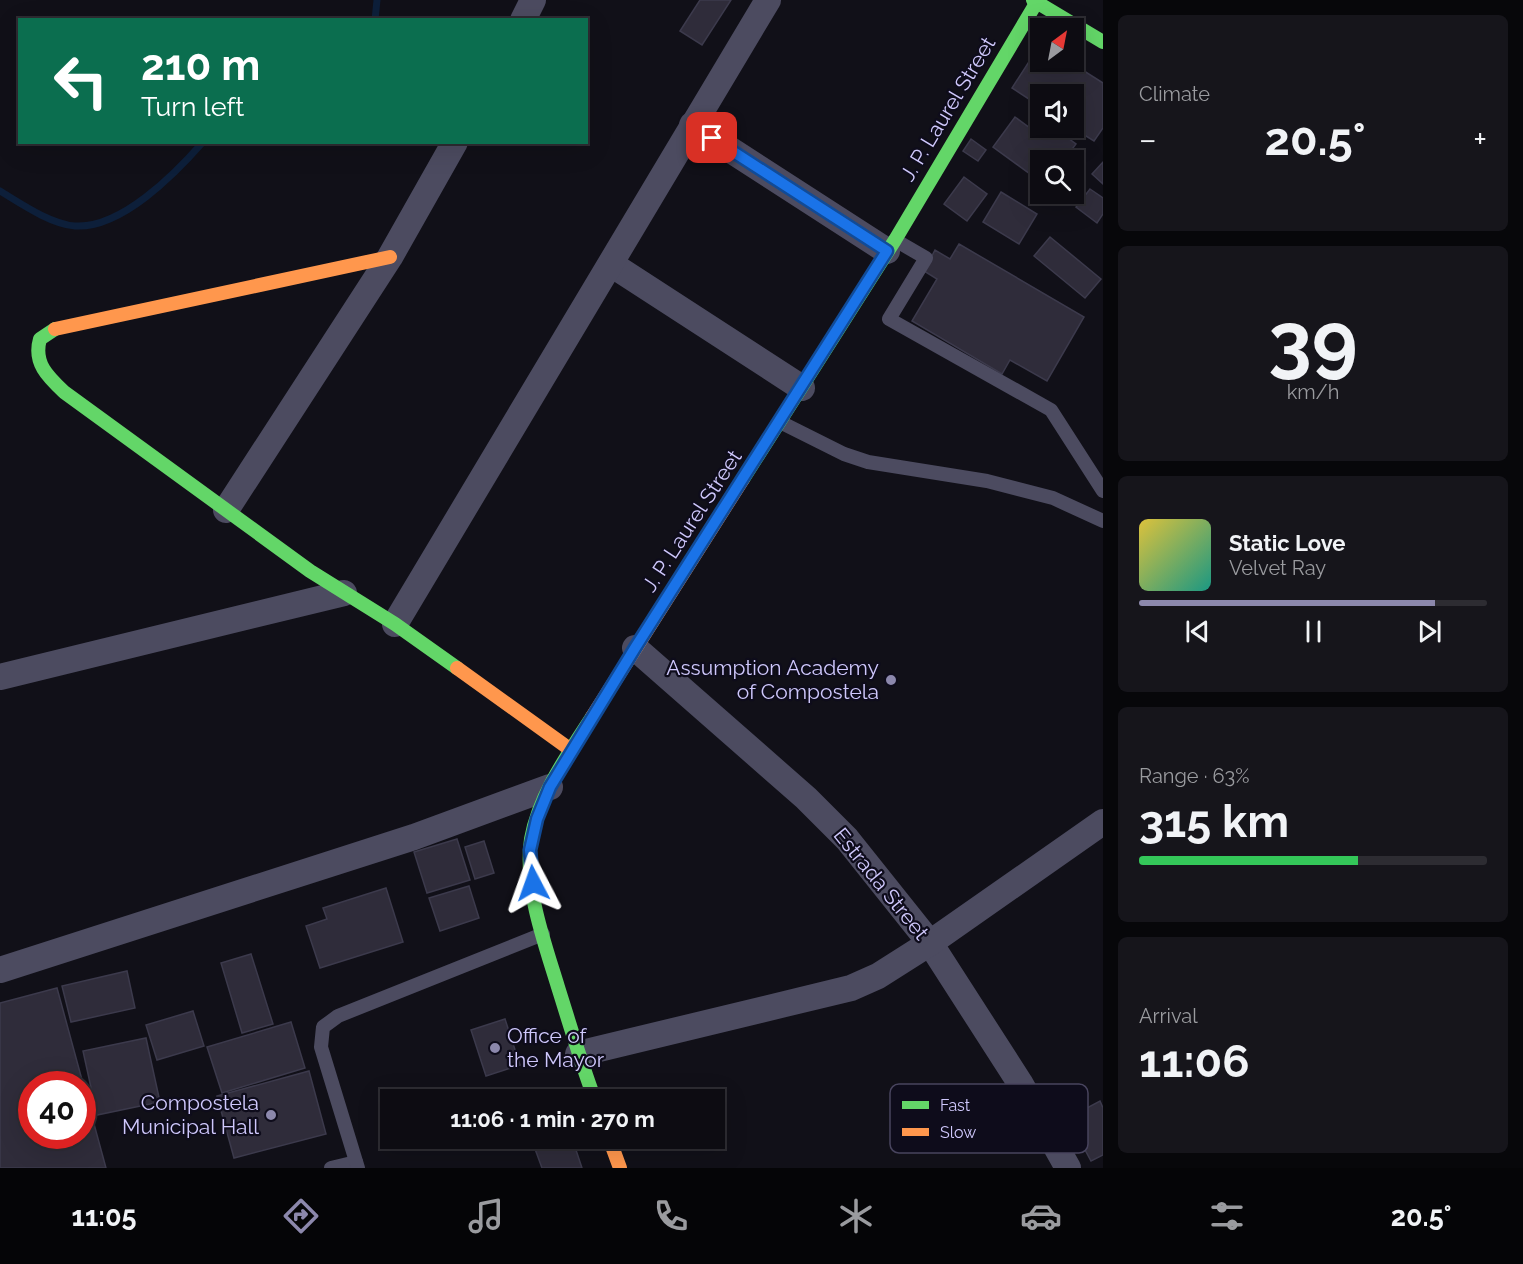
<!DOCTYPE html>
<meta charset="utf-8">
<style>
body{margin:0;font-family:Raleway,sans-serif;background:#16151b;color:#f1f3f6;height:100vh;display:flex;flex-direction:column;font-size:22px;white-space:nowrap}
*{box-sizing:border-box;margin:0}
p{font-size:20px;color:#9a9b9f}
.icon{flex:none;width:33px;height:33px;fill:none;stroke:currentColor;stroke-width:2;stroke-linecap:round;stroke-linejoin:round}
.map{position:relative;flex:1;overflow:hidden}
.drawer{display:flex;flex-direction:column;gap:15px;padding:15px;background:#07070a;width:420px}
.drawer>*{flex:none}
.hud{position:absolute;left:18px;top:18px;width:570px;height:126px;border-radius:0px;box-shadow:0 6px 24px #0002,0 0 0 2px #2d2c32;background:#0b6e4f;color:#fff;overflow:hidden}
.needle{width:39px;rotate:32deg}
.tools{position:absolute;left:1030px;top:18px;display:grid;gap:12px}
.tools a{display:grid;place-items:center;width:54px;height:54px;border-radius:0px;background:#0d0c12;box-shadow:0 6px 24px #0002,0 0 0 2px #2d2c32;font-size:30px}
.speed{position:absolute;left:18px;top:1071px;display:flex;gap:12px;font-size:30px;font-weight:700;text-align:center}
.speed>*{display:grid;place-content:center;width:78px;height:78px;border-radius:50%;background:#0d0c12;box-shadow:0 6px 24px #0002,0 0 0 2px #2d2c32;line-height:1}
.speed .limit{border:9px solid #d22;background:#fff;color:#111}
.pin{position:absolute;display:grid;place-items:center;width:51px;height:51px;color:#fff;margin:-26px;border-radius:12px;box-shadow:0 3px 9px #0006}
.me{position:absolute;width:66px;margin:-33px;rotate:356deg;stroke-linejoin:round;filter:drop-shadow(0 0 4px #0008)}
.turn{display:flex;align-items:center;gap:21px;height:126px;padding:0 24px;font-size:27px}
.turn .icon{width:78px;height:78px;stroke-width:2.5}
.turn b{display:block;font-size:42px;line-height:51px}
.big{font-size:45px;font-weight:700;line-height:1.1}
.drawer .widget{flex:1;display:flex;flex-direction:column;justify-content:center;gap:9px;min-width:0;padding:0 21px;border-radius:9px;background:#16151b}
.drawer .dial{align-items:center;gap:0}
.dial b{font-size:78px;line-height:1}
.song{display:flex;align-items:center;gap:18px}
.cover{width:72px;height:72px;border-radius:9px;background:linear-gradient(135deg,hsl(50 70% 55%),hsl(170 70% 35%))}
.played{height:6px;border-radius:3px;background:linear-gradient(90deg,#8c88ac 85%,#2d2c32 85%)}
.keys{display:flex;justify-content:space-around;direction:ltr}
.heat{display:flex;justify-content:space-between;align-items:center;font-size:33px;direction:ltr}
.charge{height:9px;border-radius:4px;background:linear-gradient(90deg,#34c759 63%,#2d2c32 0)}
.trip{position:absolute;left:380px;top:1089px;width:345px;height:60px;border-radius:0px;background:#0d0c12;box-shadow:0 6px 24px #0002,0 0 0 2px #2d2c32;font-weight:700;line-height:60px;text-align:center}
.tabs{display:flex;height:96px;justify-content:space-around;align-items:center;background:#050507;color:#9a9b9f}
.tabs .icon{width:42px;height:42px}
.tabs .selected{color:#8c88ac}
.tabs b{font-size:27px;color:#f1f3f6}
main{display:flex;flex:1;min-height:0}
.map>svg:first-child{display:block}
</style>
<main>
<div class="map">
<svg width="1103" height="1168" viewBox="0 0 1103 1168">
<rect width="100%" height="100%" fill="#111018"/>
<g fill="none" stroke-linecap="round" stroke-linejoin="round">
<g stroke="#0d1f3a" stroke-width="7">
<path d="M375,20L377,0"/>
<path d="M0,191C20,203 50,224 75,226C121,229 175,174 203,142"/>
</g>
</g>
<g fill="#2f2c3a" stroke="#3c3a4c" stroke-width="1.5" fill-rule="evenodd">
<path d="M700,0H731L702,45L680,31Z"/>
<path d="M1041,43V62H1070L1103,83V128L1094,141L1073,128L1074,94H1041V107L1012,88Z"/>
<path d="M1015,117L1041,136L1048,128H1054L1076,144L1064,160H1041V182L993,147Z"/>
<path d="M971,139L986,150L978,161L963,151Z"/>
<path d="M1103,162V184L1092,174Z"/>
<path d="M964,177L987,194L967,221L944,204Z"/>
<path d="M1090,189L1103,198V214L1097,223L1076,207Z"/>
<path d="M1001,192L1037,214L1019,244L983,222Z"/>
<path d="M1050,237L1101,279L1085,298L1034,256Z"/>
<path d="M959,244L1084,317L1047,381L1010,360L1002,374L912,321L937,279L924,271L935,250L950,259Z"/>
<path d="M457,839L470,880L427,893L414,852Z"/>
<path d="M484,841L494,873L475,879L465,847Z"/>
<path d="M469,886L479,918L440,931L429,898Z"/>
<path d="M386,888L403,942L320,968L306,926L327,919L323,908Z"/>
<path d="M251,954L273,1024L242,1033L221,963Z"/>
<path d="M127,971L135,1008L71,1022L62,986Z"/>
<path d="M57,988L106,1168H0V1003ZM32,1084H82V1136H32Z"/>
<path d="M193,1011L204,1046L157,1060L146,1025Z"/>
<path d="M505,1019L520,1065L486,1076L471,1030Z"/>
<path d="M291,1022L305,1068L222,1093L207,1047Z"/>
<path d="M146,1038L160,1102L97,1115L83,1051Z"/>
<path d="M309,1071L326,1134L234,1158L217,1096Z"/>
<path d="M1100,1101L1103,1108V1155L1091,1161L1068,1118Z"/>
<path d="M567,1138H572L582,1168H542L535,1149Z"/>
</g>
<g fill="none" stroke-linecap="round" stroke-linejoin="round">
<g stroke="#4c4b60" stroke-width="14">
<path d="M895,240L926,258L889,319L1051,410L1103,491"/>
<path d="M780,422L844,454L868,462L987,481L1053,498L1103,521"/>
<path d="M331,1168L356,1162"/>
<path d="M358,1168L321,1047L323,1027L338,1016L543,934"/>
</g>
<g stroke="#4c4b60" stroke-width="26">
<path d="M523,20L533,0"/>
<path d="M692,125L887,251"/>
<path d="M611,264L802,388"/>
<path d="M226,510L390,257L455,142"/>
<path d="M395,624L768,0"/>
<path d="M635,648L806,798L847,839L930,943L1020,1083L1068,1168"/>
<path d="M0,677L344,593"/>
<path d="M0,970L414,837L550,787"/>
<path d="M578,1054L851,988L878,976L930,943L1103,822"/>
</g>
<g stroke="#63d668" stroke-width="14">
<path d="M1033,0L1103,42"/>
<path d="M55,329L40,339C33,363 48,377 64,392L310,571L395,624L457,668"/>
<path d="M743,479L895,240L1038,0"/>
<path d="M592,717C568,754 539,795 531,839C524,888 544,941 558,987C570,1025 581,1063 595,1100"/>
</g>
<g stroke="#ff974d" stroke-width="14">
<path d="M55,329L390,257"/>
<path d="M457,668L571,750"/>
<path d="M592,717L743,479"/>
<path d="M609,1138L620,1168"/>
</g>
</g>
<g fill="none" stroke-linecap="round" stroke-linejoin="round">
<g stroke="#114b97" stroke-width="15">
<path id="route" d="M533,883L530,850L537,819L550,787L635,648L887,251L712,138"/>
</g>
<use href="#route" stroke="#1a73e8" stroke-width="10"/>
</g>
<g fill="#8c88ac" stroke="#0e0c1b" stroke-width="2">
<circle cx="891" cy="680" r="6"/>
<circle cx="495" cy="1048" r="6"/>
<circle cx="271" cy="1115" r="6"/>
</g>
<g text-anchor="middle" stroke-width="4.5" stroke-linejoin="round" paint-order="stroke">
<g font-size="21" fill="#cfc8fc" stroke="#0e0c1b">
<text transform="translate(948 109) rotate(-59)" y="7">J. P. Laurel Street</text>
<text transform="translate(692 521) rotate(-57)" y="7">J. P. Laurel Street</text>
<text transform="translate(881 884) rotate(51)" y="7">Estrada Street</text>
</g>
<g font-size="21" fill="#cfc8fc" stroke="#0e0c1b" text-anchor="end">
<text x="879" y="675">Assumption Academy<tspan x="879" dy="24">of Compostela</tspan></text>
<text x="507" y="1043" text-anchor="start">Office of<tspan x="507" dy="24">the Mayor</tspan></text>
<text x="259" y="1110">Compostela<tspan x="259" dy="24">Municipal Hall</tspan></text>
</g>
</g>
<rect x="890" y="1084" width="198" height="69" rx="9" fill="#0e0c1b" stroke="#48445e" stroke-width="1.5"/>
<rect x="902" y="1101" width="27" height="8" fill="#63d668"/>
<rect x="902" y="1128" width="27" height="8" fill="#ff974d"/>
<g font-size="16" fill="#cfc8fc">
<text x="940" y="1111">Fast</text>
<text x="940" y="1138">Slow</text>
</g>
</svg>
<div class="tools">
<a><svg class="needle" viewBox="-14 -14 28 28"><path d="M0-13l5 13h-10z" fill="#e53935"/><path d="M0 13l5-13h-10z" fill="#9a9b9f"/></svg></a>
<a><svg class="icon" aria-label="sound" viewBox="0 0 24 24"><path d="M4 9h4l5-4v14l-5-4H4zM17 9q2 3 0 6"/></svg></a>
<a><svg class="icon" aria-label="search" viewBox="0 0 24 24"><circle cx="10" cy="10" r="6"/><path d="M15 15l6 6"/></svg></a>
</div>
<div class="speed"><div class="limit">40</div></div>
<div class="pin" style="left:712px;top:138px;background:#d93025"><svg class="icon" aria-label="arrive" viewBox="0 0 24 24"><path d="M6 21V4h12l-3 4 3 4H6"/></svg></div>
<svg class="me" style="left:533px;top:883px" viewBox="-20 -20 40 40"><path d="M0-17L14 15 0 8-14 15z" fill="#1a73e8" stroke="#fff" stroke-width="4"/></svg>
<div class="trip">11:06 · 1 min · 270 m</div>
<div class="hud">
<div class="turn"><svg class="icon" aria-label="left" viewBox="0 0 24 24"><path d="M17 20v-9H6M10 6l-5 5 5 5"/></svg><div><b>210 m</b>Turn left</div></div>
</div>
</div>
<section class="drawer">
<div class="widget"><p>Climate</p>
<div class="heat"><a>−</a><b class="big">20.5°</b><a>+</a></div>
</div>
<div class="widget dial"><b>39</b><p>km/h</p></div>
<div class="widget">
<div class="song"><i class="cover"></i><div><b>Static Love</b><p>Velvet Ray</p></div></div>
<div class="played"></div>
<div class="keys"><svg class="icon" aria-label="previous" viewBox="0 0 24 24"><path d="M18 5L8 12l10 7zM5 5v14"/></svg><svg class="icon" aria-label="pause" viewBox="0 0 24 24"><path d="M8 5v14M16 5v14"/></svg><svg class="icon" aria-label="next" viewBox="0 0 24 24"><path d="M6 5l10 7-10 7zM19 5v14"/></svg></div>
</div>
<div class="widget"><p>Range · 63%</p><b class="big">315 km</b><div class="charge"></div></div>
<div class="widget"><p>Arrival</p><b class="big">11:06</b></div>
</section>
</main>
<nav class="tabs">
<b>11:05</b>
<svg class="icon selected" aria-label="directions" viewBox="0 0 24 24"><path d="M12 3l9 9-9 9-9-9zM9 14v-3h6M13 9l2 2-2 2"/></svg>
<svg class="icon" aria-label="music" viewBox="0 0 24 24"><path d="M9 18V5l10-2v13"/><circle cx="6" cy="18" r="3"/><circle cx="16" cy="16" r="3"/></svg>
<svg class="icon" aria-label="phone" viewBox="0 0 24 24"><path d="M5 4h4l2 5-3 2q2 4 5 5l2-3 5 2v4C11 20 4 13 5 4z"/></svg>
<svg class="icon" aria-label="climate" viewBox="0 0 24 24"><path d="M12 3v18M4 7l16 10M4 17L20 7"/></svg>
<svg class="icon" aria-label="car" viewBox="0 0 24 24"><path d="M5 17H2v-5l4-1 3-4h7l3 4 3 1v5h-3M9 17h6M6 11h13"/><circle cx="7" cy="17" r="2"/><circle cx="17" cy="17" r="2"/></svg>
<svg class="icon" aria-label="filters" viewBox="0 0 24 24"><path d="M4 7h16M4 17h16"/><circle cx="9" cy="7" r="2"/><circle cx="15" cy="17" r="2"/></svg>
<b>20.5°</b>
</nav>
